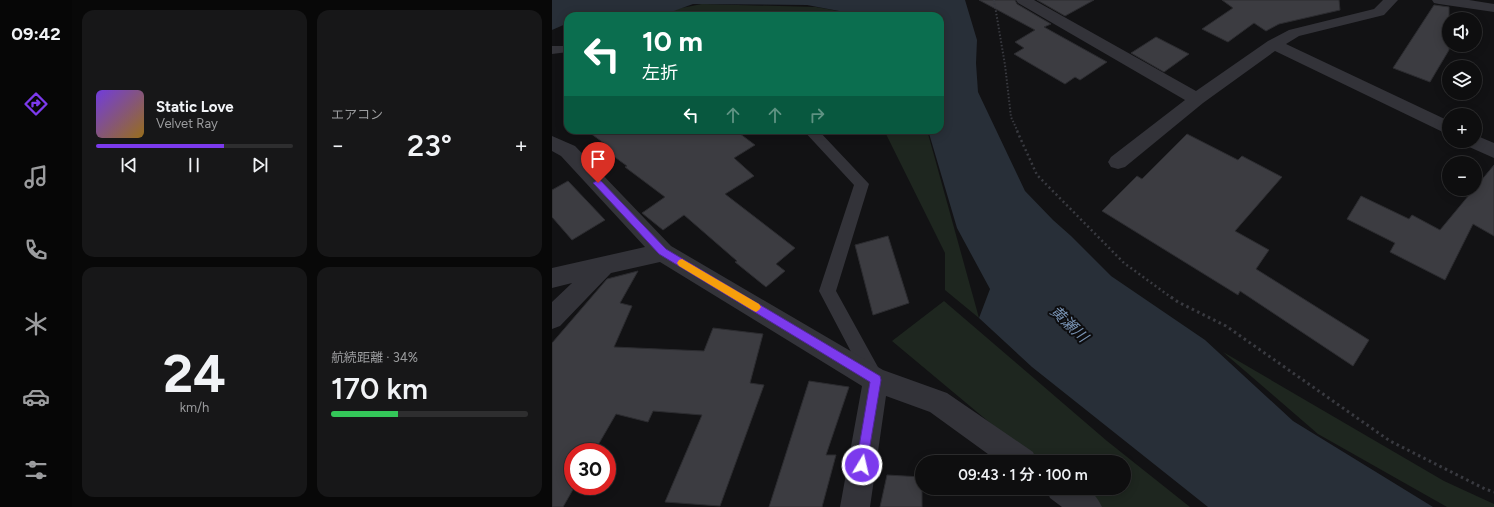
<!DOCTYPE html>
<html lang="ja">
<meta charset="utf-8">
<style>
body{margin:0;font-family:Figtree,"Noto Sans JP",sans-serif;background:#171718;color:#f1f3f6;height:100vh;display:flex;flex-direction:column;font-size:15px;white-space:nowrap}
*{box-sizing:border-box;margin:0}
p{font-size:13px;color:#9b9c9e}
.icon{flex:none;width:22px;height:22px;fill:none;stroke:currentColor;stroke-width:2;stroke-linecap:round;stroke-linejoin:round}
.map{position:relative;flex:1;overflow:hidden}
.drawer{display:flex;flex-direction:column;gap:10px;padding:10px;background:#080808;width:480px}
.drawer>*{flex:none}
.guide{position:absolute;left:12px;top:12px;width:380px;height:122px;border-radius:12px;box-shadow:0 2px 10px #0003,0 0 0 1px #2e2e2f;background:#0b6e4f;color:#fff;overflow:hidden}
.fabs{position:absolute;left:890px;top:12px;display:grid;gap:8px}
.fabs a{display:grid;place-items:center;width:40px;height:40px;border-radius:50%;background:#0e0e0f;box-shadow:0 2px 10px #0003,0 0 0 1px #2e2e2f;font-size:20px}
.speed{position:absolute;left:12px;top:443px;display:flex;gap:8px;font-size:20px;font-weight:700;text-align:center}
.speed>*{display:grid;place-content:center;width:52px;height:52px;border-radius:50%;background:#0e0e0f;box-shadow:0 2px 10px #0003,0 0 0 1px #2e2e2f;line-height:1}
.speed .limit{border:6px solid #d22;background:#fff;color:#111}
.pin{position:absolute;display:grid;place-items:center;width:34px;height:34px;color:#fff;margin:-41px -17px;border-radius:50% 50% 50% 0;rotate:-45deg;box-shadow:0 0 4px #0007}
.pin .icon{rotate:45deg}
.me{position:absolute;width:44px;margin:-22px;rotate:9deg;stroke-linejoin:round;filter:drop-shadow(0 0 3px #0008)}
.turn{display:flex;align-items:center;gap:14px;height:84px;padding:0 12px;font-size:18px}
.turn .icon{width:52px;height:52px;stroke-width:2.5}
.turn b{display:block;font-size:28px;line-height:34px}
.lanes{display:flex;align-items:center;height:38px;padding:0 12px;background:#0003;justify-content:center;gap:20px;direction:ltr}
.lanes .off{opacity:.35}
.big{font-size:30px;font-weight:600;line-height:1.1}
.drawer .tile{flex:1;display:flex;flex-direction:column;justify-content:center;gap:6px;min-width:0;padding:0 14px;border-radius:12px;background:#171718}
.drawer .dial{align-items:center;gap:0}
.dial b{font-size:52px;line-height:1}
.song{display:flex;align-items:center;gap:12px}
.cover{width:48px;height:48px;border-radius:6px;background:linear-gradient(135deg,hsl(260 70% 55%),hsl(40 70% 35%))}
.played{height:4px;border-radius:2px;background:linear-gradient(90deg,#7c3aed 65%,#2e2e2f 65%)}
.keys{display:flex;justify-content:space-around;direction:ltr}
.heat{display:flex;justify-content:space-between;align-items:center;font-size:22px;direction:ltr}
.charge{height:6px;border-radius:3px;background:linear-gradient(90deg,#34c759 34%,#2e2e2f 0)}
.drawer .tiles{flex:1;display:grid;gap:10px;grid-template-columns:repeat(2,1fr)}
.trip{position:absolute;left:363px;top:455px;width:216px;height:40px;border-radius:20px;background:#0e0e0f;box-shadow:0 2px 10px #0003,0 0 0 1px #2e2e2f;font-weight:600;line-height:40px;text-align:center}
main{display:flex;flex:1;min-height:0}
.tabs{display:flex;flex-direction:column;width:72px;justify-content:space-around;align-items:center;background:#060606;color:#9b9c9e}
.tabs .icon{width:28px;height:28px}
.tabs .current{color:#7c3aed}
.tabs b{font-size:18px;color:#f1f3f6}
.map>svg:first-child{display:block}
</style>
<main>
<nav class="tabs">
<b>09:42</b>
<svg class="icon current" aria-label="directions" viewBox="0 0 24 24"><path d="M12 3l9 9-9 9-9-9zM9 14v-3h6M13 9l2 2-2 2"/></svg>
<svg class="icon" aria-label="music" viewBox="0 0 24 24"><path d="M9 18V5l10-2v13"/><circle cx="6" cy="18" r="3"/><circle cx="16" cy="16" r="3"/></svg>
<svg class="icon" aria-label="phone" viewBox="0 0 24 24"><path d="M5 4h4l2 5-3 2q2 4 5 5l2-3 5 2v4C11 20 4 13 5 4z"/></svg>
<svg class="icon" aria-label="climate" viewBox="0 0 24 24"><path d="M12 3v18M4 7l16 10M4 17L20 7"/></svg>
<svg class="icon" aria-label="car" viewBox="0 0 24 24"><path d="M5 17H2v-5l4-1 3-4h7l3 4 3 1v5h-3M9 17h6M6 11h13"/><circle cx="7" cy="17" r="2"/><circle cx="17" cy="17" r="2"/></svg>
<svg class="icon" aria-label="filters" viewBox="0 0 24 24"><path d="M4 7h16M4 17h16"/><circle cx="9" cy="7" r="2"/><circle cx="15" cy="17" r="2"/></svg>
</nav>
<section class="drawer">
<div class="tiles">
<div class="tile">
<div class="song"><i class="cover"></i><div><b>Static Love</b><p>Velvet Ray</p></div></div>
<div class="played"></div>
<div class="keys"><svg class="icon" aria-label="previous" viewBox="0 0 24 24"><path d="M18 5L8 12l10 7zM5 5v14"/></svg><svg class="icon" aria-label="pause" viewBox="0 0 24 24"><path d="M8 5v14M16 5v14"/></svg><svg class="icon" aria-label="next" viewBox="0 0 24 24"><path d="M6 5l10 7-10 7zM19 5v14"/></svg></div>
</div>
<div class="tile"><p>エアコン</p>
<div class="heat"><a>−</a><b class="big">23°</b><a>+</a></div>
</div>
<div class="tile dial"><b>24</b><p>km/h</p></div>
<div class="tile"><p>航続距離 · 34%</p><b class="big">170 km</b><div class="charge"></div></div>
</div>
</section>
<div class="map">
<svg width="942" height="507" viewBox="0 0 942 507">
<rect width="100%" height="100%" fill="#121214"/>
<g fill="#1e261f">
<path d="M150,4L264,7L314,16H88Z"/>
<path d="M332,130H375L427,318L393,290V253Z"/>
<path d="M392,301L555,441L638,507H539L517,488H572V462H485L340,341Z"/>
<path d="M671,352L892,481L942,504V507H895L766,434Z"/>
</g>
<path fill="#282f38" d="M0,0H413L425,40L424,63L426,92L473,191L501,220L519,236L559,276L653,340L741,421L881,507H656L480,367L427,318L438,289L405,228L376,130H388V16H314L255,5L141,4L119,12L80,16H16V23L0,30Z"/>
<g fill="#3c3c41" stroke="#2c2c30">
<path d="M427,0H463L465,4L499,24L492,27L555,62L528,80L523,77L513,84L462,54L472,48L463,42L483,30Z"/>
<path d="M485,0H542L513,16Z"/>
<path d="M670,0H787L788,10L727,24L714,31L702,23L676,42L650,29L681,8Z"/>
<path d="M882,5L897,7V50L878,82L841,68Z"/>
<path d="M604,37L637,54L612,72L579,53Z"/>
<path d="M34,130H183L203,145L182,158L202,176L173,194L243,248L224,264L233,271L214,287L183,262L185,261L132,215L111,230L90,213L113,197L73,167L75,166L49,147H57Z"/>
<path d="M635,134L686,160L690,156L730,177L683,231L717,250L704,269L817,340L801,366L688,291L686,295L550,211L585,176L590,179Z"/>
<path d="M942,165V236L921,224L893,280L838,252L843,243L795,219L809,196L857,219L860,215L888,230Z"/>
<path d="M16,181L53,220L20,240L0,217V190Z"/>
<path d="M336,236L357,303L321,315L303,245Z"/>
<path d="M86,271L68,303L80,306L62,347L152,351L161,328L211,334L198,383L212,385L168,506L113,502L150,415L101,411L96,422L64,414L42,452H21V486H23L11,507H0V343L55,279Z"/>
<path d="M257,381L297,387L274,455H284L270,507H217Z"/>
<path d="M335,475L370,477V507H328Z"/>
</g>
<g fill="none" stroke-linecap="round" stroke-linejoin="round">
<path stroke="#393a40" stroke-width="2" stroke-dasharray="1.5 2" stroke-linecap="butt" d="M442,0L453,65L459,117L466,132"/>
<path stroke="#393a40" stroke-width="2.5" stroke-dasharray="2 3" stroke-linecap="butt" d="M465,131L485,175L572,263L620,298"/>
<path stroke="#393a40" stroke-width="3" stroke-dasharray="2.5 3.5" stroke-linecap="butt" d="M619,297L626,302L674,326L838,441L933,489L942,492"/>
<g fill="#333339" fill-rule="evenodd">
<path d="M0,46H16V52L0,54Z"/>
<path d="M251,130H266L317,184L284,291L332,378L330,384L323,387L316,384L267,291L302,185Z"/>
</g>
<g fill="#333339" fill-rule="evenodd">
<path d="M464,0H482L644,91L716,41L737,30L822,9L831,0H846L832,15L747,36L734,44L897,121V135L723,51L651,103L573,167L566,169L559,167L556,162L559,157L633,100L466,3Z"/>
<path d="M880,0H917L942,4V12L887,4L882,3Z"/>
<path d="M923,135L942,143V158L915,146L913,141H923Z"/>
<path d="M0,136L23,146L119,246L331,370L395,393L481,452L485,462H447L378,412L334,396L318,507H288L310,386L108,262L59,273L8,326L0,329V302L20,283L0,288V268L93,247L9,156L0,151Z"/>
<path d="M494,488C518,488 539,481 550,507H510L498,498Z"/>
</g>
</g>
<path fill="#7c3aed" stroke="#51269a" d="M46,180L49,181L114,249L328,376L329,380L314,469L310,470L306,469L304,465L318,382L107,254L43,185L41,183Z"/>
<path fill="#f59e0b" d="M130,259L207,304L209,307L207,310L204,312L200,310L127,266L125,263L127,260Z"/>
<g text-anchor="middle" stroke-width="4" stroke-linejoin="round" paint-order="stroke">
<g font-size="15" font-style="italic" fill="#7892b2" stroke="#0d0d0f">
<text transform="translate(517 324) rotate(43)" y="5">黄瀬川</text>
</g>
</g>
</svg>
<div class="fabs">
<a><svg class="icon" aria-label="sound" viewBox="0 0 24 24"><path d="M4 9h4l5-4v14l-5-4H4zM17 9q2 3 0 6"/></svg></a>
<a><svg class="icon" aria-label="layers" viewBox="0 0 24 24"><path d="M12 4l9 5-9 5-9-5zM3 14l9 5 9-5"/></svg></a>
<a>+</a>
<a>−</a>
</div>
<div class="speed"><div class="limit">30</div></div>
<div class="pin" style="left:46px;top:183px;background:#d93025"><svg class="icon" aria-label="arrive" viewBox="0 0 24 24"><path d="M6 21V4h12l-3 4 3 4H6"/></svg></div>
<svg class="me" style="left:310px;top:465px" viewBox="-20 -20 40 40"><circle r="17" fill="#7c3aed" stroke="#fff" stroke-width="3"/><path d="M0-11L8 9 0 5-8 9z" fill="#fff"/></svg>
<div class="trip">09:43 · 1 分 · 100 m</div>
<div class="guide">
<div class="turn"><svg class="icon" aria-label="left" viewBox="0 0 24 24"><path d="M17 20v-9H6M10 6l-5 5 5 5"/></svg><div><b>10 m</b>左折</div></div>
<div class="lanes"><svg class="icon" aria-label="left" viewBox="0 0 24 24"><path d="M17 20v-9H6M10 6l-5 5 5 5"/></svg><svg class="icon off" aria-label="ahead" viewBox="0 0 24 24"><path d="M12 20V5M6 11l6-6 6 6"/></svg><svg class="icon off" aria-label="ahead" viewBox="0 0 24 24"><path d="M12 20V5M6 11l6-6 6 6"/></svg><svg class="icon off" aria-label="right" viewBox="0 0 24 24"><path d="M7 20v-9h11M14 6l5 5-5 5"/></svg></div>
</div>
</div>
</main>
